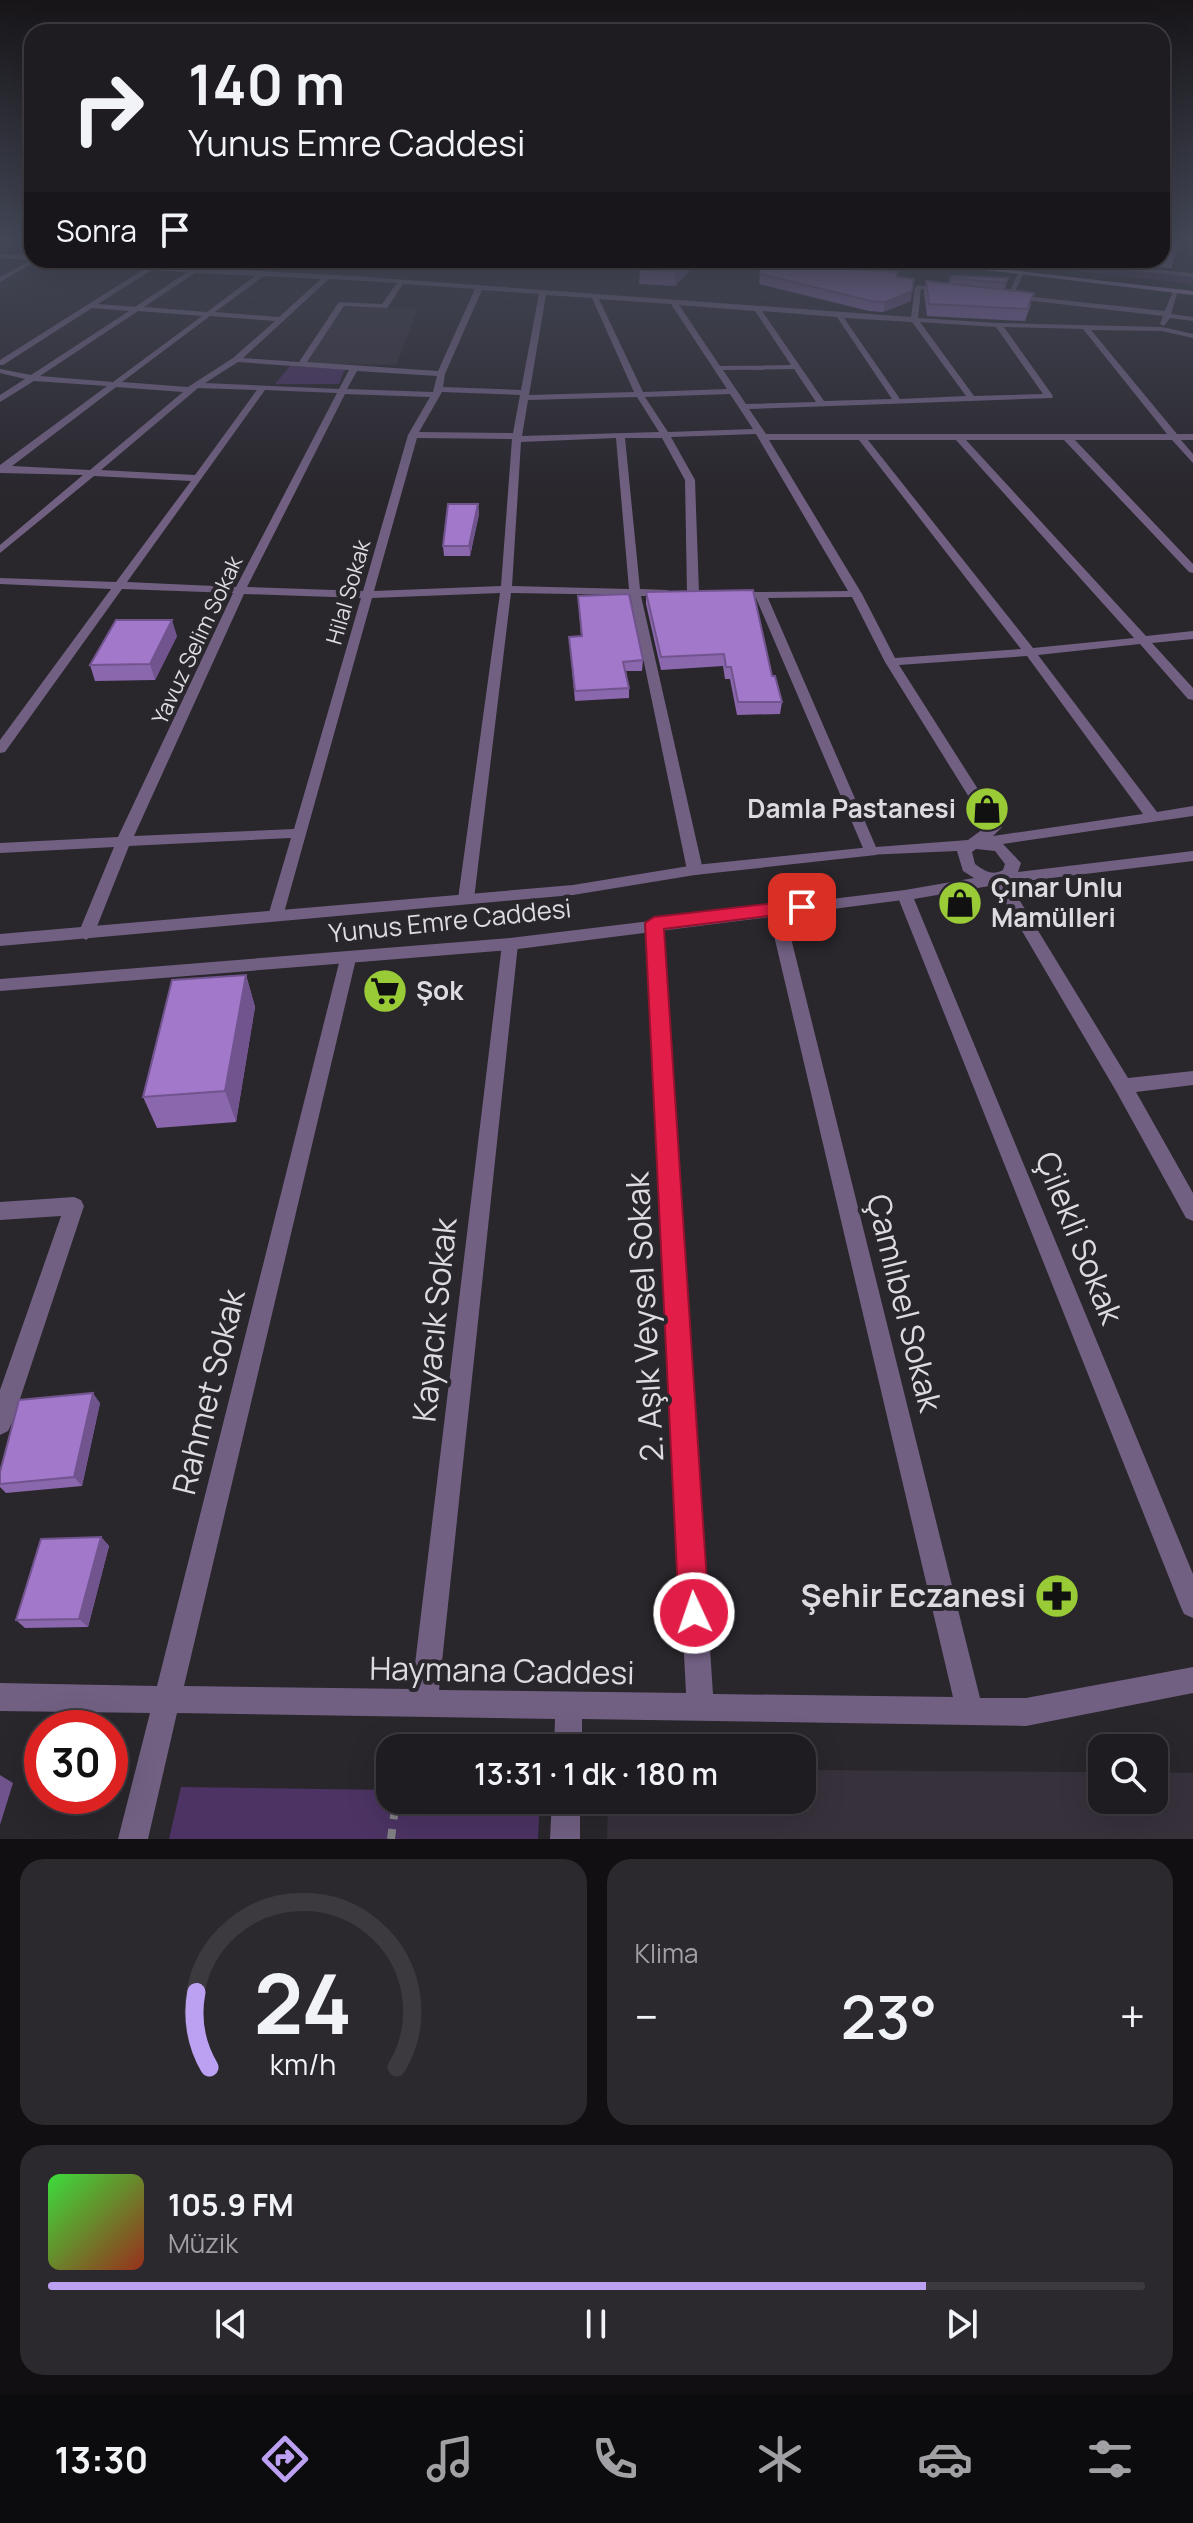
<!DOCTYPE html>
<html lang="tr">
<meta charset="utf-8">
<style>
body{margin:0;font-family:Manrope,sans-serif;background:#2c292e;color:#f1f3f6;height:100vh;display:flex;flex-direction:column;font-size:30px;white-space:nowrap}
*{box-sizing:border-box;margin:0}
p{font-size:26px;color:#a1a1a5}
.icon{flex:none;width:44px;height:44px;fill:none;stroke:currentColor;stroke-width:2;stroke-linecap:round;stroke-linejoin:round}
.map{position:relative;height:1839px;overflow:hidden}
.details{display:flex;flex-direction:column;gap:20px;padding:20px;background:#110f12;flex:1}
.details>*{flex:none}
.guide{position:absolute;left:24px;top:24px;width:1146px;height:244px;border-radius:24px;box-shadow:0 8px 32px #0002,0 0 0 2px #3c3a3f;background:#1f1c21;color:#f1f3f6;overflow:hidden}
.buttons{position:absolute;left:1088px;top:1734px;display:grid;gap:16px}
.buttons a{display:grid;place-items:center;width:80px;height:80px;border-radius:16px;background:#1f1c21;box-shadow:0 8px 32px #0002,0 0 0 2px #3c3a3f;font-size:40px}
.speed{position:absolute;left:24px;top:1710px;display:flex;gap:16px;font-size:40px;font-weight:700;text-align:center}
.speed>*{display:grid;place-content:center;width:104px;height:104px;border-radius:50%;background:#1f1c21;box-shadow:0 8px 32px #0002,0 0 0 2px #3c3a3f;line-height:1}
.speed .limit{border:12px solid #d22;background:#fff;color:#111}
.pin{position:absolute;display:grid;place-items:center;width:68px;height:68px;color:#fff;margin:-34px;border-radius:16px;box-shadow:0 4px 12px #0006}
.me{position:absolute;width:88px;margin:-44px;rotate:357deg;stroke-linejoin:round;filter:drop-shadow(0 0 6px #0008)}
.turn{display:flex;align-items:center;gap:28px;height:168px;padding:0 32px;font-size:36px}
.turn .icon{width:104px;height:104px;stroke-width:2.5}
.turn b{display:block;font-size:56px;line-height:68px}
.then{display:flex;align-items:center;height:76px;padding:0 32px;background:#0003;gap:16px;font-size:30px}
.big{font-size:60px;font-weight:600;line-height:1.1}
.details .card{flex:1;display:flex;flex-direction:column;justify-content:center;gap:12px;min-width:0;padding:0 28px;border-radius:24px;background:#2c292e}
.details .dial{align-items:center;gap:0}
.dial svg{height:208px;overflow:visible;fill:none;stroke:#3c3a3f;stroke-width:7;stroke-linecap:round;text-anchor:middle}
.dial text{fill:#f1f3f6;stroke:none}
.song{display:flex;align-items:center;gap:24px}
.cover{width:96px;height:96px;border-radius:12px;background:linear-gradient(135deg,hsl(120 70% 55%),hsl(10 70% 35%))}
.played{height:8px;border-radius:4px;background:linear-gradient(90deg,#bca0f2 80%,#3c3a3f 80%)}
.keys{display:flex;justify-content:space-around;direction:ltr}
.heat{display:flex;justify-content:space-between;align-items:center;font-size:44px;direction:ltr}
.details .tiles{flex:1;display:grid;gap:20px;grid-template-columns:1fr 1fr}
.card:last-child{grid-column:span 2}
.trip{position:absolute;left:376px;top:1734px;width:440px;height:80px;border-radius:24px;background:#1f1c21;box-shadow:0 8px 32px #0002,0 0 0 2px #3c3a3f;font-weight:600;line-height:80px;text-align:center}
.dock{display:flex;height:128px;justify-content:space-around;align-items:center;background:#0c0b0d;color:#a1a1a5}
.dock .icon{width:56px;height:56px}
.dock .active{color:#bca0f2}
.dock b{font-size:36px;color:#f1f3f6}
.map>svg:first-child{display:block}
</style>
<div class="map">
<svg width="1193" height="1839" viewBox="0 0 1193 1839">
<rect width="100%" height="100%" fill="#29262c"/>
<g fill="#37313c">
<path d="M345,307L418,309L396,365L302,364Z"/>
<path d="M802,1770L1102,1772V1800H1154V1772L1193,1773V1839H607L608,1800H802Z"/>
</g>
<g fill="#4c3363">
<path d="M983,260H1053L1193,275V284Z"/>
<path d="M290,366L345,369L339,384H275Z"/>
<path d="M181,1787L390,1790V1800H540L538,1839H169Z"/>
</g>
<g fill="none" stroke-linecap="round" stroke-linejoin="round">
<g stroke="#817f84" stroke-width="8" stroke-dasharray="10 10" stroke-linecap="butt">
<path d="M404,1748L406,1729"/>
<path d="M391,1839L396,1800"/>
</g>
<g fill="#716082" fill-rule="evenodd">
<path d="M1188,241H1193V243L1189,242Z"/>
<path d="M0,254L32,256V260H39L0,282V277L31,260L0,258Z"/>
<path d="M52,260L353,276L911,317L915,287L918,285L949,290L946,292L921,289L918,318L998,323L1162,327L1193,334V338L1162,331L1091,330L1177,434H1193V440H1181L1193,454V463L1172,440H1075L1193,564V573L1189,572L1064,440H966L1146,636L1193,631V639L1152,643L1193,688V700L1188,699L1140,644L1038,655L1157,812L1193,806V816L1003,844L1021,863L1018,872L1193,851V861L1009,883L1128,1078L1193,1071V1085L1136,1092L1193,1193V1221L1186,1218L1116,1091L995,885L914,899L1193,1574V1618L1184,1614L1180,1605L897,895L905,890L974,878L963,871L957,851L866,855L756,598L748,595L754,592L848,591L756,434L671,437L695,480L699,593L693,596L687,593L685,480L662,438H625L640,589L667,590L673,593L667,596H641L703,870L700,874L695,875L687,870L630,595L511,593L474,899L472,903H460L458,899L500,593L372,598L282,920H270L268,916L291,838L129,846L94,934L86,940L78,934L114,847L0,853V843L118,837L233,593L122,589L5,752L0,753V740L111,589L0,584V578L116,582L191,481L94,476L0,553V545L83,475L0,473V465L107,386L34,381L0,402V395L25,379L0,373V369L31,375L129,311L92,308L3,365H0V360L144,269ZM152,270L187,272L135,307L98,304ZM195,273L255,276L207,312L144,307ZM264,276L321,279L279,317L215,312ZM329,279L397,283L382,304L339,302L299,362L243,358ZM403,284L475,289L438,371L307,362L344,306L387,308ZM482,290L539,294L521,390L443,387L445,374ZM546,295L592,298L634,392L529,395ZM599,299L671,304L727,389L643,392ZM679,305L755,311L791,365L720,366ZM138,311L202,316L113,382L40,376ZM762,311L837,317L892,399L824,401ZM210,316L275,321L233,358L188,387L122,382ZM844,318L912,322L966,396L900,399ZM920,322L996,327L1043,394L974,396ZM1004,327L1083,329L1167,434H766L749,409L1052,398L1053,396ZM238,362L349,370L339,389L205,383ZM794,369L816,402L746,404L723,370ZM357,371L437,376L433,392L347,389ZM116,387L183,392L90,470L12,466ZM198,388L257,390L195,475L101,470ZM265,390L337,393L236,587L127,582ZM442,392L520,395L513,433L419,432ZM345,394L430,397L408,435L363,591L247,587ZM730,394L753,429L668,432L645,397ZM637,397L659,432L522,436L528,400ZM417,438L512,439L501,586L374,591ZM616,438L629,589L512,586L521,442ZM769,440H859L1021,649L895,658L862,594ZM868,440H956L1134,638L1033,648ZM244,594L361,598L294,829L134,836ZM852,597L885,662L987,826L968,840L876,847L768,598ZM1027,656L1143,814L993,836L1002,827L899,665ZM976,849L995,851L1005,864L1003,870C992,876 985,871 975,864L972,852Z"/>
<path d="M1052,260L1193,273V277L1055,262Z"/>
<path d="M1021,271L1024,273L1013,295L1165,311L1173,291L1178,290L1171,314L1193,317V321L1170,318L1164,326L1160,324L1163,316L1007,298L1018,273Z"/>
<path d="M776,905L784,910L980,1698H1026L1193,1667V1693L1026,1726L582,1719V1748H554L555,1719L177,1713L148,1839H118L150,1713L0,1711V1683L157,1686L340,959L342,955H354L356,959L184,1686L412,1689L502,944L510,938L518,944L439,1690L686,1693L646,923L654,917L662,923L713,1694L953,1697L768,910Z"/>
<path d="M74,1197L81,1200L84,1206L12,1423L8,1431L0,1435V1390L61,1216L0,1220V1202Z"/>
<path d="M552,1800H580V1839H550Z"/>
</g>
<g fill="#716082" fill-rule="evenodd">
<path d="M871,847L876,849L879,852L876,855L695,875L573,895L0,946V934L573,885L695,865Z"/>
<path d="M905,890L911,891L913,895L911,899L510,950L0,991V979L510,938Z"/>
</g>
<path fill="#9b7fb7" fill-rule="evenodd" d="M903,260H923L1193,291V295Z"/>
</g>
<g fill="#8b67ae">
<path d="M1162,241H1180L1171,268L1134,265L1135,260H1162Z"/>
<path d="M699,260L675,286L639,284L640,270Z"/>
<path d="M761,264L897,277L911,301L883,312L869,311L759,284Z"/>
<path d="M950,278H1008L1004,290L1031,304L1025,321L927,316L924,292L926,281L949,283Z"/>
<path d="M478,504L479,514L470,556H444L443,546Z"/>
<path d="M646,592L772,676L782,702L780,714L737,715L730,679H725L723,666L661,670L646,604Z"/>
<path d="M578,596L643,660L642,671H626L629,688V698L575,701L569,637L581,636Z"/>
<path d="M177,636L155,680L95,681L90,665Z"/>
<path d="M246,975L255,1007L236,1122L157,1128L143,1097Z"/>
<path d="M100,1403L82,1486L6,1493L0,1487V1472Z"/>
<path d="M101,1537L109,1546L88,1627L25,1628L16,1620Z"/>
</g>
<g fill="#71548d">
<path d="M686,260H699L675,286V271Z"/>
<path d="M912,291L911,301L883,312L885,302Z"/>
<path d="M478,504L479,514L470,556L469,546Z"/>
<path d="M172,620L177,636L155,680L150,664Z"/>
<path d="M246,975L255,1007L236,1122L225,1091Z"/>
<path d="M93,1393L100,1403L82,1486L74,1477Z"/>
<path d="M101,1537L109,1546L88,1627L79,1619Z"/>
<path d="M0,1775L13,1783L0,1825Z"/>
</g>
<g fill="#a278ca" stroke="#71548d" stroke-width="2">
<path d="M1162,241H1180L1176,250L1162,249Z"/>
<path d="M650,260H686L675,271L640,270Z"/>
<path d="M761,264L897,272V277L914,279L912,291L885,302L871,301L760,274Z"/>
<path d="M952,276L1008,278L1006,283L950,278Z"/>
<path d="M926,281L1034,293L1027,309L929,304Z"/>
<path d="M448,504H478L469,546H443Z"/>
<path d="M753,590L772,676H775L782,702H738L731,667H726L724,654L661,657L646,592Z"/>
<path d="M629,594L643,660L623,662L629,688L575,691L569,637L582,636L578,596Z"/>
<path d="M116,620H172L150,664L90,665Z"/>
<path d="M246,975L225,1091L143,1097L172,980Z"/>
<path d="M93,1393L74,1477L0,1484V1472L19,1400Z"/>
<path d="M101,1537L79,1619L16,1620L41,1539Z"/>
</g>
<linearGradient id="sky" x2="0" y2="1"><stop stop-color="#171518"/><stop offset="0.48" stop-color="#434756"/><stop offset="1" stop-color="#434756" stop-opacity="0"/></linearGradient>
<rect width="1193" height="498" fill="url(#sky)"/>
<path fill="#e11d48" stroke="#92132f" stroke-width="2" d="M802,900L811,907L808,911L664,929L709,1613L705,1624L694,1628L684,1624L679,1613L645,923L654,917Z"/>
<defs>
<g id="shop-disc" transform="scale(2.3)"><circle r="9.5" fill="#99cb36" stroke="#29262c"/><path d="M-5-2.5h2.3a2.7 3.5 0 0 1 5.4 0H5L5.5 6h-11ZM-1.5-2.5h3a1.5 2.3 0 0 0-3 0Z" fill="#111"/></g>
<g id="supermarket-disc" transform="scale(2.3)"><circle r="9.5" fill="#99cb36" stroke="#29262c"/><path d="M-6-5.5h2.5l.6 2H6L4.5 2H-2.5L-4.4-4H-6ZM-1.5 3.2a1.3 1.3 0 1 0 .1 0ZM3 3.2a1.3 1.3 0 1 0 .1 0Z" fill="#111"/></g>
<g id="pharmacy-disc" transform="scale(2.3)"><circle r="9.5" fill="#99cb36" stroke="#29262c"/><path d="M-2-6h4v4h4v4h-4v4h-4v-4h-4v-4h4Z" fill="#111"/></g>
</defs>
<g fill-rule="evenodd">
<use href="#shop-disc" x="987" y="809"/>
<use href="#shop-disc" x="960" y="903"/>
<use href="#supermarket-disc" x="385" y="991"/>
<use href="#pharmacy-disc" x="1057" y="1596"/>
</g>
<g text-anchor="middle" stroke-width="8" stroke-linejoin="round" paint-order="stroke">
<g font-size="22" fill="#dddbdf" stroke="#29262c">
<text transform="translate(348 592) rotate(-74)" y="8">Hilal Sokak</text>
<text transform="translate(197 640) rotate(-65)" y="8">Yavuz Selim Sokak</text>
</g>
<g font-size="26" font-weight="bold" fill="#dddbdf" stroke="#29262c" text-anchor="start">
<text x="956" y="818" text-anchor="end">Damla Pastanesi</text>
<text x="991" y="897">Çınar Unlu<tspan x="991" dy="30">Mamülleri</tspan></text>
<text x="416" y="1000">Şok</text>
</g>
<g font-size="26" fill="#dddbdf" stroke="#29262c">
<text transform="translate(450 921) rotate(-6)" y="9">Yunus Emre Caddesi</text>
</g>
<g font-size="32" fill="#dddbdf" stroke="#29262c">
<text transform="translate(1079 1238) rotate(68)" y="11">Çilekli Sokak</text>
<text transform="translate(904 1303) rotate(76)" y="11">Çamlıbel Sokak</text>
<text transform="translate(645 1317) rotate(-93)" y="11">2. Aşık Veysel Sokak</text>
<text transform="translate(435 1320) rotate(-84)" y="11">Kayacık Sokak</text>
<text transform="translate(209 1392) rotate(-76)" y="11">Rahmet Sokak</text>
<text transform="translate(502 1671) rotate(1)" y="11">Haymana Caddesi</text>
</g>
<g font-size="32" font-weight="bold" fill="#dddbdf" stroke="#29262c" text-anchor="end">
<text x="1026" y="1607">Şehir Eczanesi</text>
</g>
</g>
</svg>
<div class="buttons">
<a><svg class="icon" aria-label="search" viewBox="0 0 24 24"><circle cx="10" cy="10" r="6"/><path d="M15 15l6 6"/></svg></a>
</div>
<div class="speed"><div class="limit">30</div></div>
<div class="pin" style="left:802px;top:907px;background:#d93025"><svg class="icon" aria-label="arrive" viewBox="0 0 24 24"><path d="M6 21V4h12l-3 4 3 4H6"/></svg></div>
<svg class="me" style="left:694px;top:1613px" viewBox="-20 -20 40 40"><circle r="17" fill="#e11d48" stroke="#fff" stroke-width="3"/><path d="M0-11L8 9 0 5-8 9z" fill="#fff"/></svg>
<div class="trip">13:31 · 1 dk · 180 m</div>
<div class="guide">
<div class="turn"><svg class="icon" aria-label="right" viewBox="0 0 24 24"><path d="M7 20v-9h11M14 6l5 5-5 5"/></svg><div><b>140 m</b>Yunus Emre Caddesi</div></div>
<div class="then">Sonra<svg class="icon" aria-label="arrive" viewBox="0 0 24 24"><path d="M6 21V4h12l-3 4 3 4H6"/></svg></div>
</div>
</div>
<section class="details">
<div class="tiles">
<div class="card dial"><svg viewBox="0 0 100 80">
<path d="M14 69A42 42 0 1 1 86 69"/>
<path d="M14 69A42 42 0 0 1 9 40" stroke="#bca0f2"/>
<text x="50" y="56" font-size="32" font-weight="700">24</text>
<text x="50" y="72" font-size="11">km/h</text>
</svg></div>
<div class="card"><p>Klima</p>
<div class="heat"><a>−</a><b class="big">23°</b><a>+</a></div>
</div>
<div class="card">
<div class="song"><i class="cover"></i><div><b>105.9 FM</b><p>Müzik</p></div></div>
<div class="played"></div>
<div class="keys"><svg class="icon" aria-label="previous" viewBox="0 0 24 24"><path d="M18 5L8 12l10 7zM5 5v14"/></svg><svg class="icon" aria-label="pause" viewBox="0 0 24 24"><path d="M8 5v14M16 5v14"/></svg><svg class="icon" aria-label="next" viewBox="0 0 24 24"><path d="M6 5l10 7-10 7zM19 5v14"/></svg></div>
</div>
</div>
</section>
<nav class="dock">
<b>13:30</b>
<svg class="icon active" aria-label="directions" viewBox="0 0 24 24"><path d="M12 3l9 9-9 9-9-9zM9 14v-3h6M13 9l2 2-2 2"/></svg>
<svg class="icon" aria-label="music" viewBox="0 0 24 24"><path d="M9 18V5l10-2v13"/><circle cx="6" cy="18" r="3"/><circle cx="16" cy="16" r="3"/></svg>
<svg class="icon" aria-label="phone" viewBox="0 0 24 24"><path d="M5 4h4l2 5-3 2q2 4 5 5l2-3 5 2v4C11 20 4 13 5 4z"/></svg>
<svg class="icon" aria-label="climate" viewBox="0 0 24 24"><path d="M12 3v18M4 7l16 10M4 17L20 7"/></svg>
<svg class="icon" aria-label="car" viewBox="0 0 24 24"><path d="M5 17H2v-5l4-1 3-4h7l3 4 3 1v5h-3M9 17h6M6 11h13"/><circle cx="7" cy="17" r="2"/><circle cx="17" cy="17" r="2"/></svg>
<svg class="icon" aria-label="filters" viewBox="0 0 24 24"><path d="M4 7h16M4 17h16"/><circle cx="9" cy="7" r="2"/><circle cx="15" cy="17" r="2"/></svg>
</nav>
